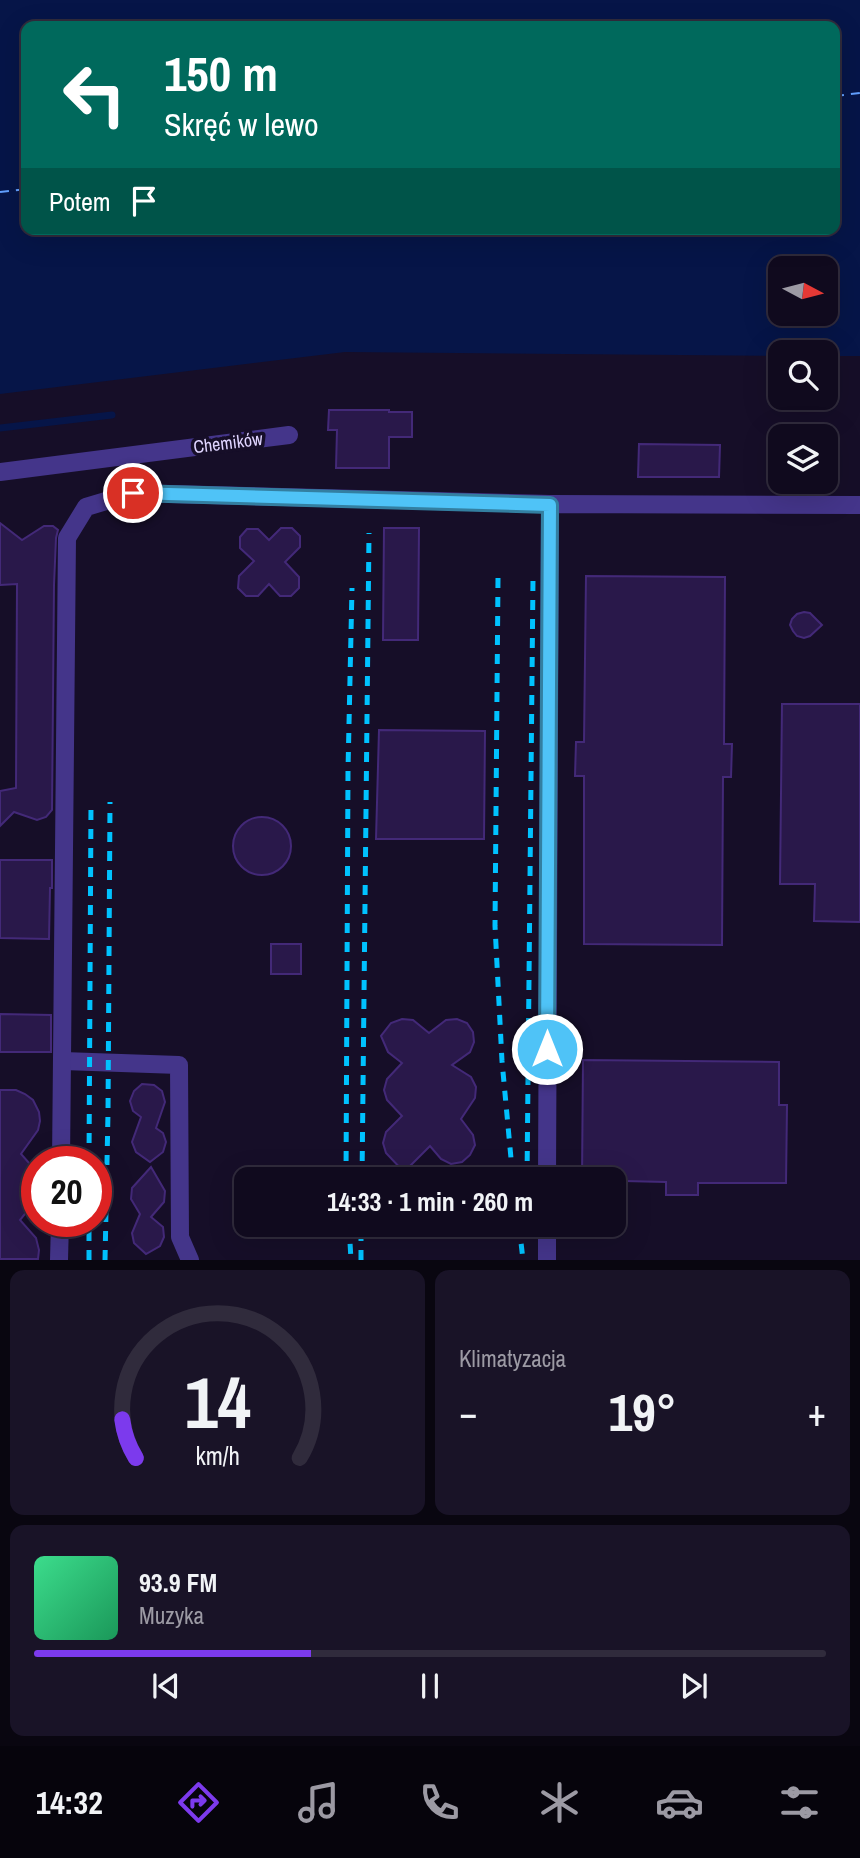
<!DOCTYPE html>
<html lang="pl">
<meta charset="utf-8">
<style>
body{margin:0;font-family:"Archivo Narrow",sans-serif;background:#191327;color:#f1f3f6;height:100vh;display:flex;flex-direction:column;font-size:26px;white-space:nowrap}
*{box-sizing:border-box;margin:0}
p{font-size:23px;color:#9c9aa4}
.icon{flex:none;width:38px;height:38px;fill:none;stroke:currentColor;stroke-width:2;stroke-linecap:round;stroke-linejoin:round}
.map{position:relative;height:1260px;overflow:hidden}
.sheet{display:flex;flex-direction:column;gap:10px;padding:10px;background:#090610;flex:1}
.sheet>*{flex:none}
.banner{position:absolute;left:21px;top:21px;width:819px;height:214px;border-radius:14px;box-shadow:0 7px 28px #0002,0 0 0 2px #302b3c;background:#00695c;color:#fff;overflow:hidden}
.needle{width:46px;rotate:97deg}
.buttons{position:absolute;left:768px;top:256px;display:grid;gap:14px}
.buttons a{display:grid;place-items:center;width:70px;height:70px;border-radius:14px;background:#100a1e;box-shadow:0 7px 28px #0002,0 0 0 2px #302b3c;font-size:35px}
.speed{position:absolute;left:21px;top:1146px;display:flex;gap:14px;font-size:35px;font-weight:700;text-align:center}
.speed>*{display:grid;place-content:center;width:91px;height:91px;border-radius:50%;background:#100a1e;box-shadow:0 7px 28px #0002,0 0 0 2px #302b3c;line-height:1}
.speed .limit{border:10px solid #d22;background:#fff;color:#111}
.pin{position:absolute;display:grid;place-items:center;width:60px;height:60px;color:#fff;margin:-30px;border:4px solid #fff;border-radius:50%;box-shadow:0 2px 7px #0007}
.me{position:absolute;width:77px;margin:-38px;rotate:0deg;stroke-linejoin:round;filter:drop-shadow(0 0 5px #0008)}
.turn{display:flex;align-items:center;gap:24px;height:147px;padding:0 28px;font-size:32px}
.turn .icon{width:91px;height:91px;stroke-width:2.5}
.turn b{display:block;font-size:49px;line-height:60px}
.then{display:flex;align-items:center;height:66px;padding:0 28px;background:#0003;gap:14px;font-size:26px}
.big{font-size:52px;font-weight:800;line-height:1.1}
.sheet .widget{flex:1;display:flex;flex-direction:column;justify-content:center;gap:10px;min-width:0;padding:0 24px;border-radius:14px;background:#191327}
.sheet .dial{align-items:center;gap:0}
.dial svg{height:182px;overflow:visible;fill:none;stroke:#302b3c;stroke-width:7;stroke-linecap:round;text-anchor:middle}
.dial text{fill:#f1f3f6;stroke:none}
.song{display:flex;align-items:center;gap:21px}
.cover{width:84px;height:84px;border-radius:10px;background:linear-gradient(135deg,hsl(150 70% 55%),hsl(150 70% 35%))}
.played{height:7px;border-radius:4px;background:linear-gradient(90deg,#7c3aed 35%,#302b3c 35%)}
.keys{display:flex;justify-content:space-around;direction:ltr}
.heat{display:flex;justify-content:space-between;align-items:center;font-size:38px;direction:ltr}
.sheet .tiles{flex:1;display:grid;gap:10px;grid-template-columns:1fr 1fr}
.widget:last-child{grid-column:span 2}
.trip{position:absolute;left:234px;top:1167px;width:392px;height:70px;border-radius:14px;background:#100a1e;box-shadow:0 7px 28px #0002,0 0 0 2px #302b3c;font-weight:800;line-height:70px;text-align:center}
.tabs{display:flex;height:112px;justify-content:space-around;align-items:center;background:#06040c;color:#9c9aa4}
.tabs .icon{width:49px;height:49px}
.tabs .selected{color:#7c3aed}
.tabs b{font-size:32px;color:#f1f3f6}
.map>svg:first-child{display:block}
</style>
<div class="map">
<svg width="860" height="1260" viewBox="0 0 860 1260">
<rect width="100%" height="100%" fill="#160e28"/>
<path fill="#061548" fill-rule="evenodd" d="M0,0H860V356H826V352H780V356L345,352L0,394ZM26,26H835V229H26ZM780,268H826V313H780Z"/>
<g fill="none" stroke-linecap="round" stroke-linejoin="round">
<path stroke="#061548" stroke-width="7" d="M0,428L112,415"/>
<g stroke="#62a0ff" stroke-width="2" stroke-dasharray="9 7" stroke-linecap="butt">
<path d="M835,96L860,93"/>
<path d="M0,192L26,189"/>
</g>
</g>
<g fill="#29184a" stroke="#432978" stroke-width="2">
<path d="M329,410H389V412H412V437H389V468H336L337,430H328Z"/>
<path d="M639,444L720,445L719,477H638Z"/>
<path d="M0,523L22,540L44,526H53L58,530L56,538L54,585L52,810L46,817L37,820L14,812L0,826V791L16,788L17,584L0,585Z"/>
<path d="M281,528H292L300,536V547L285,562L299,577V588L291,596H280L269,584L258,596H246L238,588L239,576L254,561L240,548V537L247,529H258L269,540Z"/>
<path d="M384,528H419L418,640H383Z"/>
<path d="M586,576L725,577L724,744H732L731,777H723L722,945L584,944V776H575L576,742H584Z"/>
<path d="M804,612L810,613L822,625L810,636L804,638L797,636L793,631L790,625L792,619L797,614Z"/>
<path d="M782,704H860V922L814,921L815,884H780Z"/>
<path d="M379,730L485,731L484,839H376Z"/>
<circle cx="262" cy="846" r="29"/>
<path d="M0,860H52V888H50L49,939L0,938Z"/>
<rect x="271" y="944" width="30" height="30"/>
<path d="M0,1014L51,1015V1052H0Z"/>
<path d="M402,1019L413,1020L429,1033L446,1020L457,1019L467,1023L473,1032L474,1042L470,1052L452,1065L471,1077L476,1087L475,1098L461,1119L473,1135L475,1145L470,1155L462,1162L451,1164L441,1159L430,1146L404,1172L386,1153L383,1143L386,1132L402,1116L387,1100L384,1090L387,1079L402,1063L388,1052L381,1036L391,1023Z"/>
<path d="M583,1060L779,1062V1105H787L786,1183H698V1195H666V1182L582,1180Z"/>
<path d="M142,1084L154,1085L162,1091L165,1102L156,1128L163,1133L166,1142L163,1152L150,1162L136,1152L132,1142L141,1117L133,1111L130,1101L134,1091Z"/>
<path d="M0,1090H16L25,1094L33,1100L39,1112L40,1121L38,1130L21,1154L37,1172V1199L20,1220L36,1238L39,1250L38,1259H0Z"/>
<path d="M151,1167L165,1191L164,1202L151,1217L163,1227L164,1237L160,1246L146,1254L134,1243L132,1233L140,1214L131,1199L132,1188Z"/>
</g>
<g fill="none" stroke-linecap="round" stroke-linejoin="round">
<g stroke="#44358a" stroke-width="18">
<path d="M0,472L289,435"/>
<path d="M63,1061L179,1065L180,1237L190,1260"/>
<path d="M61,1162L67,538L86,507L133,493L550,504"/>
<path d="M547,1180L550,504L860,505"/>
<path d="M547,1225V1260"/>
<path d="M59,1260L60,1222"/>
</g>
<g stroke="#00c2ff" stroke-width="5" stroke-dasharray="10 9" stroke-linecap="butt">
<path d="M498,578L495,926L502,1061L513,1180"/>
<path d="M89,1162L91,803"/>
<path d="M346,1180L348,770L352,588"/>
<path d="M362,1180L369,533"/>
<path d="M527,1180L533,578"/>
<path d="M349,1225L351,1260"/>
<path d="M519,1225L523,1260"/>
<path d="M89,1260V1222"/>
<path d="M105,1260L108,1113L110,802"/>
<path d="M361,1260V1225"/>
</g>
</g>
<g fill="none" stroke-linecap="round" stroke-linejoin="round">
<g stroke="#337fa1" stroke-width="18">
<path id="route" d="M133,493L550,505L547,1049"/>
</g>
<use href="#route" stroke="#4fc3f7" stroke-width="12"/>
</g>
<g text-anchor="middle" stroke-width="7" stroke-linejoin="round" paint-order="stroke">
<g font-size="18" fill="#dfd4ff" stroke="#160e28">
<text transform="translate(228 443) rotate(-7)" y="6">Chemików</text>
</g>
</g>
</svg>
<div class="buttons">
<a><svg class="needle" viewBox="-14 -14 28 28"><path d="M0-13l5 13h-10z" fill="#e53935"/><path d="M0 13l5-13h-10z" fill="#9c9aa4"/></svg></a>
<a><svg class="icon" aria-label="search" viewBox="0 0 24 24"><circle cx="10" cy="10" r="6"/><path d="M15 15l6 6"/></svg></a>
<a><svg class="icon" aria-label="layers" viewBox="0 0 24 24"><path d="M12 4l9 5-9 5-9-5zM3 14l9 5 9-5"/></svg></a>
</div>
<div class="speed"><div class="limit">20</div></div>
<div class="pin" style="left:133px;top:493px;background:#d93025"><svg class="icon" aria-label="arrive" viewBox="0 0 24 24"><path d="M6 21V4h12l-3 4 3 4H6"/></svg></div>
<svg class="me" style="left:547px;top:1049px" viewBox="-20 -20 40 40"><circle r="17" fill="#4fc3f7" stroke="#fff" stroke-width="3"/><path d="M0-11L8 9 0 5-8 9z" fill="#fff"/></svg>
<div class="trip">14:33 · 1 min · 260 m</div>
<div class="banner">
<div class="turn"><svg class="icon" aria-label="left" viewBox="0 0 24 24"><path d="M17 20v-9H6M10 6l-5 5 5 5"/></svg><div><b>150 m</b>Skręć w lewo</div></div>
<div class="then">Potem<svg class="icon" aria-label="arrive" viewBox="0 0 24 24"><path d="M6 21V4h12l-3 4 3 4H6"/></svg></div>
</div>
</div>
<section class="sheet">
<div class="tiles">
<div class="widget dial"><svg viewBox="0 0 100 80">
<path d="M14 69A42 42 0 1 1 86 69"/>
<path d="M14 69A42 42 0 0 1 8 52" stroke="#7c3aed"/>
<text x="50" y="56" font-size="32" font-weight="700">14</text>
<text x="50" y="72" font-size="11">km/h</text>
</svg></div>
<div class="widget"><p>Klimatyzacja</p>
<div class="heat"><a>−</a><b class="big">19°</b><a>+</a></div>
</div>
<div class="widget">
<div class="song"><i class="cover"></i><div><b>93.9 FM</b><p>Muzyka</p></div></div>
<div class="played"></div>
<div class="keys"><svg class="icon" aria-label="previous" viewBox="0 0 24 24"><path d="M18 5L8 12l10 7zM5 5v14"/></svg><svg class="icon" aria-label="pause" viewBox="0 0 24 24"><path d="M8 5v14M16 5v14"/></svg><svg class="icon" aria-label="next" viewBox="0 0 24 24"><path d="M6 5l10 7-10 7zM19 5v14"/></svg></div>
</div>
</div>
</section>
<nav class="tabs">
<b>14:32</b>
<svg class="icon selected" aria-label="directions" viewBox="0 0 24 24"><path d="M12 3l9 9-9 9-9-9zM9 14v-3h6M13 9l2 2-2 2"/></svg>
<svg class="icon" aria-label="music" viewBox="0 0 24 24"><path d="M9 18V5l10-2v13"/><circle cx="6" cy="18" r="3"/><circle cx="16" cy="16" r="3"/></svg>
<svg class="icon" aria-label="phone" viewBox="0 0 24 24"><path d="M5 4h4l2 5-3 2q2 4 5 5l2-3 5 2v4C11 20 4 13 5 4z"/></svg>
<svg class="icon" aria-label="climate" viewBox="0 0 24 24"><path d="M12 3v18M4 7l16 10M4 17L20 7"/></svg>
<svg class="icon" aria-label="car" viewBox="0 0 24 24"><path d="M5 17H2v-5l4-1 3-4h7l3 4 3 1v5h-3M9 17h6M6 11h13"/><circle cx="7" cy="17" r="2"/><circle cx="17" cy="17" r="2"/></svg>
<svg class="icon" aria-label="filters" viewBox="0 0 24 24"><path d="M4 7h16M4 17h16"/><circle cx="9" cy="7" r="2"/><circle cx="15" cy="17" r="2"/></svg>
</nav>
